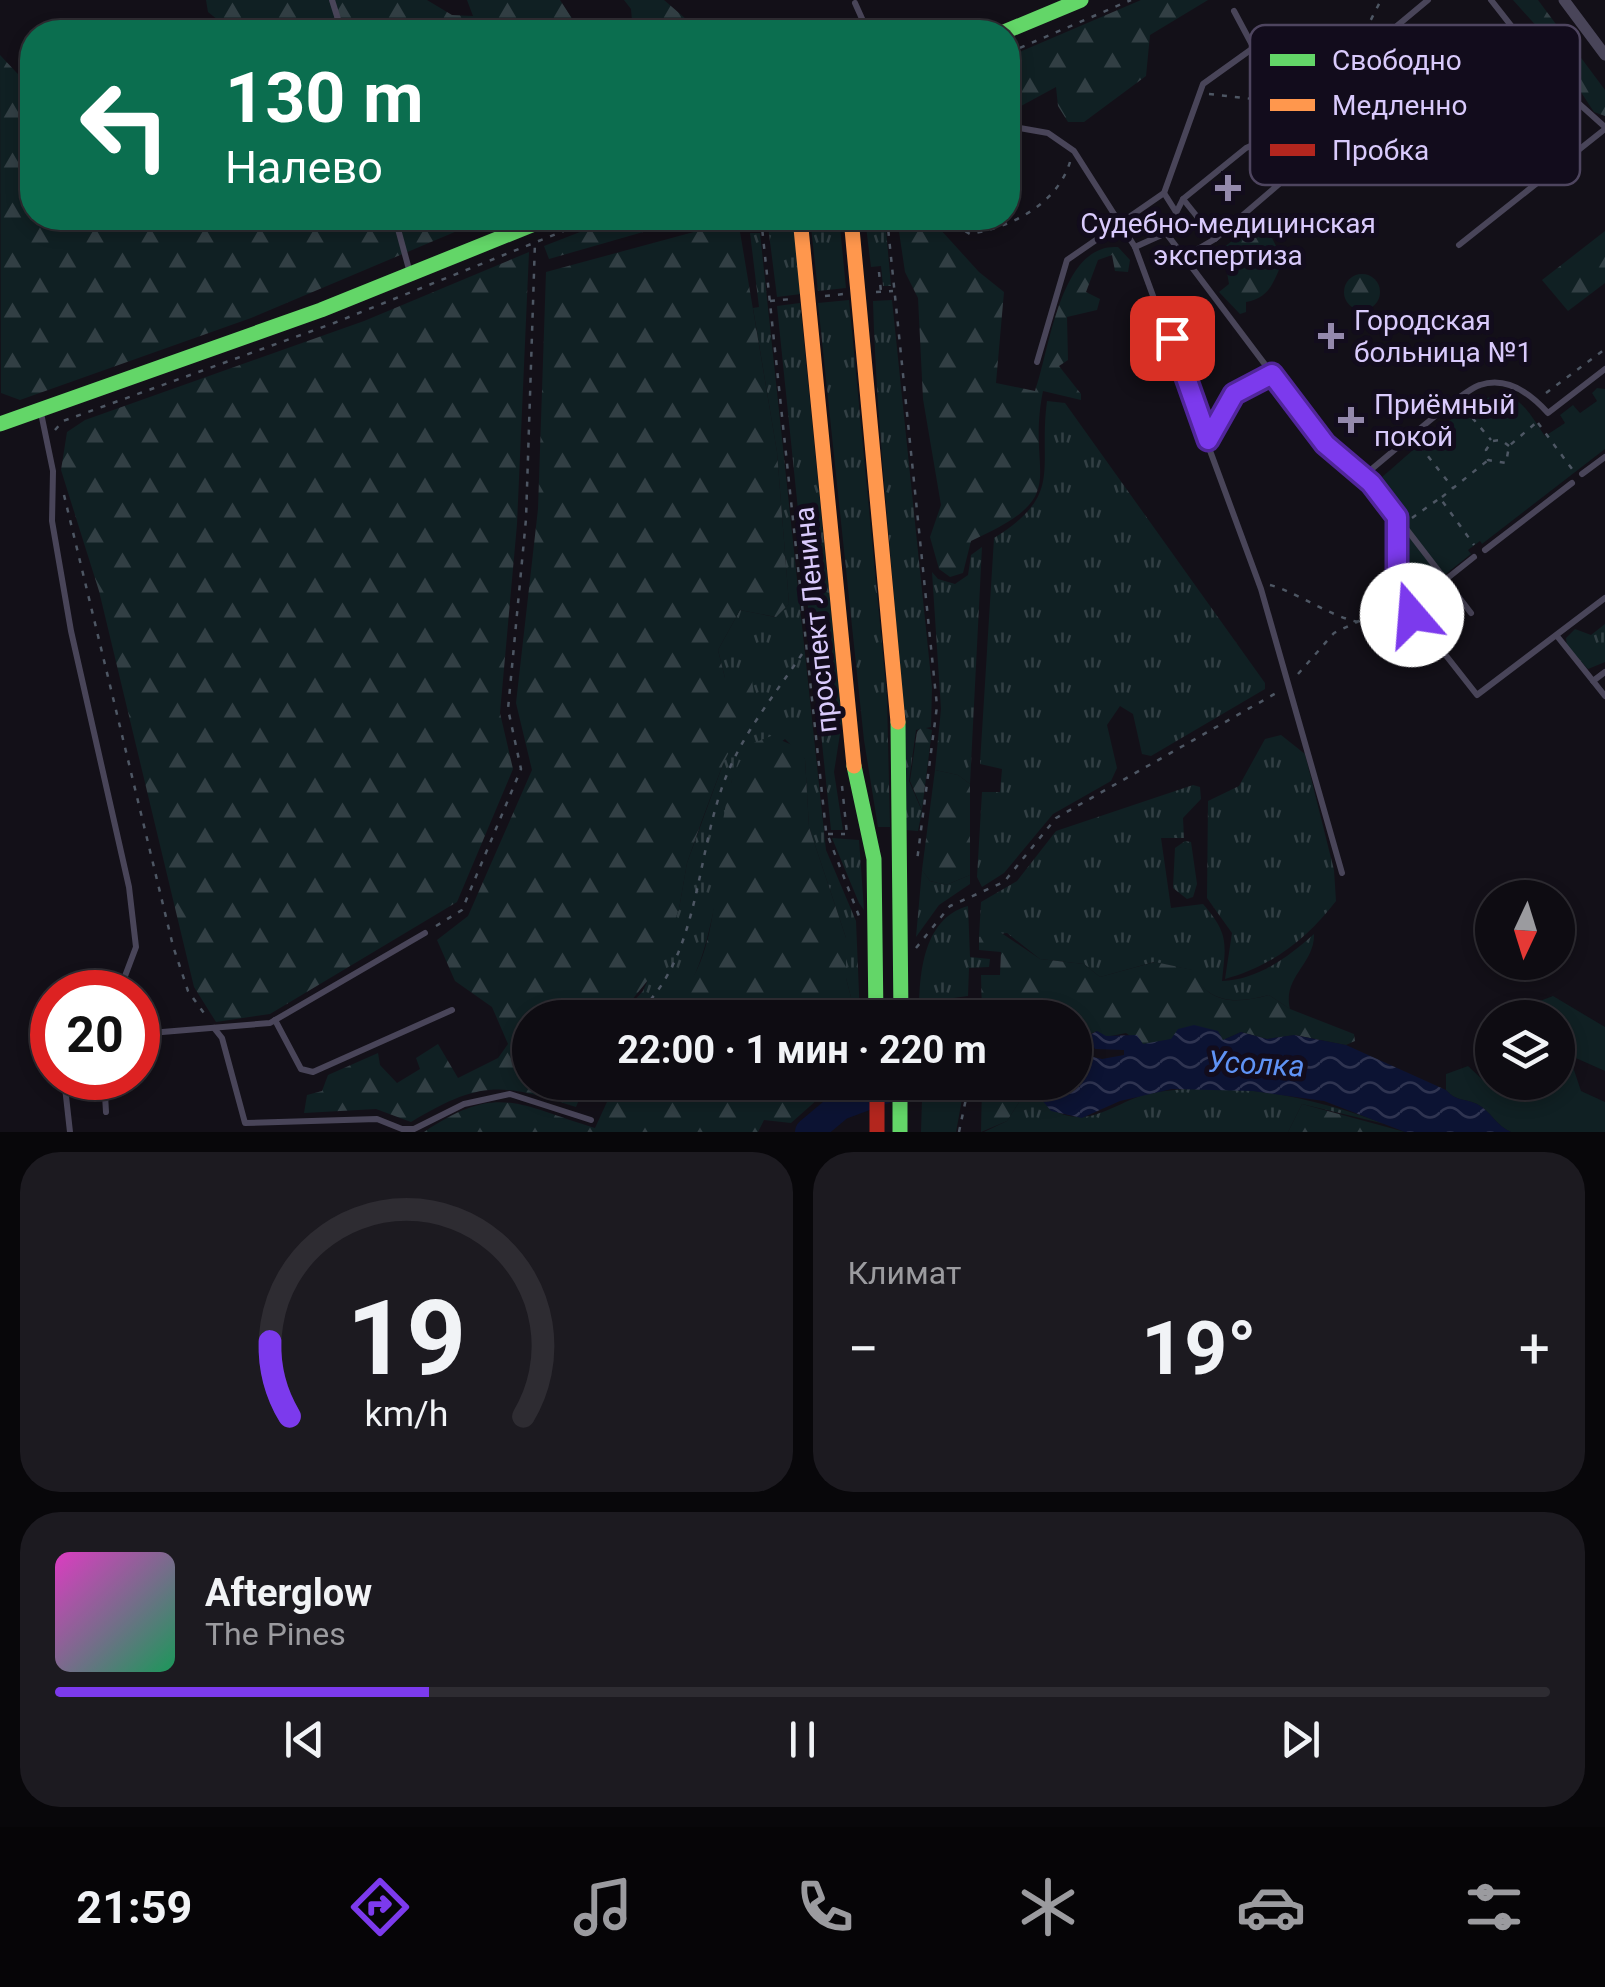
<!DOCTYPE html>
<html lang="ru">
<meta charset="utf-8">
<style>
body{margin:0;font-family:Roboto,sans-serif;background:#1c1a20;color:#f1f3f6;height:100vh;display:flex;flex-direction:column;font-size:38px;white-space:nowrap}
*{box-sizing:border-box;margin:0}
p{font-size:32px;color:#9b9b9f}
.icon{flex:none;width:55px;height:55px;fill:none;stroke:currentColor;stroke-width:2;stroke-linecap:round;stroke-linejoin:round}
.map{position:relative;height:1132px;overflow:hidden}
.side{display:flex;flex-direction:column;gap:20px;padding:20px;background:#08070a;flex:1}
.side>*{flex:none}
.banner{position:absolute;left:20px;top:20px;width:1000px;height:210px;border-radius:40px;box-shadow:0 5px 15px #0003,0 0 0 2px #2e2c32;background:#0b6e4f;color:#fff;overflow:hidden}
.needle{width:65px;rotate:184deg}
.tools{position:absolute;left:1475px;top:880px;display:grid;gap:20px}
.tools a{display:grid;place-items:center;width:100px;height:100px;border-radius:50%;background:#0e0c12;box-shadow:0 5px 15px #0003,0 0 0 2px #2e2c32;font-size:50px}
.speed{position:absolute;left:30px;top:970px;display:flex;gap:20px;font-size:50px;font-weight:700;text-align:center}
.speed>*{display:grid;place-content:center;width:130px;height:130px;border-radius:50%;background:#0e0c12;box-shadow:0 5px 15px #0003,0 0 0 2px #2e2c32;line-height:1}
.speed .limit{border:15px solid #d22;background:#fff;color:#111}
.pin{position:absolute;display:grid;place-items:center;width:85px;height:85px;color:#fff;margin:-42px;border-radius:20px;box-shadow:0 5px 15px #0006}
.me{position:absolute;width:110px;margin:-55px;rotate:342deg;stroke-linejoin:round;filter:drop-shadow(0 0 8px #0008)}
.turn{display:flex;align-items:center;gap:35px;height:210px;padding:0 40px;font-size:45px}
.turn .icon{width:130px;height:130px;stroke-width:2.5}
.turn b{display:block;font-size:70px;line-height:85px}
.big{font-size:75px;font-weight:700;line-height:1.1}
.side .tile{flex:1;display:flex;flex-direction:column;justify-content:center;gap:15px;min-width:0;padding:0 35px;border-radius:40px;background:#1c1a20}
.side .dial{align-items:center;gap:0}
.dial svg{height:260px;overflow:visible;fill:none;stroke:#2e2c32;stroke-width:7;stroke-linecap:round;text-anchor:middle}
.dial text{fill:#f1f3f6;stroke:none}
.song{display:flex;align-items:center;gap:30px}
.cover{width:120px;height:120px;border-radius:15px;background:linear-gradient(135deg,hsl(310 70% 55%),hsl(150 70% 35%))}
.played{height:10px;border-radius:5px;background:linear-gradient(90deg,#7c3aed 25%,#2e2c32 25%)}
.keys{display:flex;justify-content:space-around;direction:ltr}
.heat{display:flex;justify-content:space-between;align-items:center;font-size:55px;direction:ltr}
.side .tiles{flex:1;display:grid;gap:20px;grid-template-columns:1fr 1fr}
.tile:last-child{grid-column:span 2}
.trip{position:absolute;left:512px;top:1000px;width:580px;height:100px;border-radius:50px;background:#0e0c12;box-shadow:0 5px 15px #0003,0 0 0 2px #2e2c32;font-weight:700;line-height:100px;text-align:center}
.menu{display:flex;height:160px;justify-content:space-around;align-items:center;background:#060507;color:#9b9b9f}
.menu .icon{width:70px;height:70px}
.menu .current{color:#7c3aed}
.menu b{font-size:45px;color:#f1f3f6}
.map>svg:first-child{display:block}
</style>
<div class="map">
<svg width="1605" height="1132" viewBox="0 0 1605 1132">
<defs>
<pattern id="grass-tufts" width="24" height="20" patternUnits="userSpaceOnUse" patternTransform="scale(2.5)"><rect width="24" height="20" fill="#102023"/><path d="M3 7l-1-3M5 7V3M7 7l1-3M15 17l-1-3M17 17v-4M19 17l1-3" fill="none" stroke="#323f44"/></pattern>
<pattern id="forest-firs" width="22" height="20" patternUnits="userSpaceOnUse" patternTransform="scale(2.5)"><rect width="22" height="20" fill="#102023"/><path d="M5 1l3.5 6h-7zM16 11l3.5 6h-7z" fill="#323f44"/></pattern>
<pattern id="water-waves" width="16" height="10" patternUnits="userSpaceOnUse" patternTransform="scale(2.5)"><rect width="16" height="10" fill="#0c1333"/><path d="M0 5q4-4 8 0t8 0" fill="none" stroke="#2f3451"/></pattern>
</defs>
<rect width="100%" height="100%" fill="#131018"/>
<g fill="url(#grass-tufts)">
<path d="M767,218H793L801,294L777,297Z"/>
<path d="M810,218H839L846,288L818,291Z"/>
<path d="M865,218H885L891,286H883L881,266L871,267Z"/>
<path d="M750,233H760L826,850L856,921L860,1017H856L846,978V938L809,827L805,759L785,739L732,780C723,834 716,1000 657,1017C646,1021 629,1017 618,1018L643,991L679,909L687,863L723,764L725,678L718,650L740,610L775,617L789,604L777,452L753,308L759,307Z"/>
<path d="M849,300L887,698L890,827H878L864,740L818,303Z"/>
<path d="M892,300L932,687L931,727L916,730L909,781L922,811L918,831L906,830C906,653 878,478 873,301Z"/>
<path d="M800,303L842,721L834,772L843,830H831L777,306Z"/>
<path d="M1047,401L1065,403L1265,683V689L1151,756L1142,754L1133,714L1120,706L1107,725L1117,768L1111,781L1053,814L1004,873L982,887L977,877L982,792H1000L1002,769L980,764L994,538C1064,494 1038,472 1047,401Z"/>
<path d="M982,547L970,784L958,775L935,770L941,709L932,572L938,579L955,584L968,575L971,555Z"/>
<path d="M1605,624V662L1588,669L1567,646L1566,638L1575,629L1591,635Z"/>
<path d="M1281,735L1305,754L1334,870L1336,901C1308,938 1271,967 1225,979L1232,933L1207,898L1208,801L1239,786L1265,739Z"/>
<path d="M1193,785L1200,787L1201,799L1183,818L1184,838H1161L1171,908L1203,904C1229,934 1226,943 1222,981C1258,980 1288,957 1314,934C1315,964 1282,977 1290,1009L1269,995C1235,1004 1207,1004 1192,970L1154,962L1100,977L1084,964L1040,959L1007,933L979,937L981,902L1017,881L1056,831Z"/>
<path d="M832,838L859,840L864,910L859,903Z"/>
<path d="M1185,841L1191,842L1197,884L1193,897L1187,899L1173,888L1175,848Z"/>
<path d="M922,870L930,881L946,885L970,875V884L939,905L916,937Z"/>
<path d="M968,906L970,957L990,959L989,967L969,968L968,996L938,1000L931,1017L919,1018C919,979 921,919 968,906Z"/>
<path d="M1030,1085C1044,1102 1055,1117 1079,1117C1101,1118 1129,1097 1151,1093C1230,1079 1312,1097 1385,1124L1302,1104L1288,1132H984L1007,1121Z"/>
<path d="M953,1087L964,1088L956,1132H921L922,1101Z"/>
</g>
<g fill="url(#forest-firs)">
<path d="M206,0H427L452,15L473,16L467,0H560L581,32H233L208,12Z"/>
<path d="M624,0H664L686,19L676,32H633L631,9Z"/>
<path d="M1141,0H1208L1150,35L1146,76L1084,122H1068L1058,106L1056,87L1008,113V57Z"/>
<path d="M1513,0H1538L1605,90V116L1594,112L1540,30Z"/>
<path d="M0,55L32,89V218H488L251,318L20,400L1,393Z"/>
<path d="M616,218H692L549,259L544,246Z"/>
<path d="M897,218H930L979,272L1004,292L996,383L1035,391C1050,349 1060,243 1118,247L1130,260L1128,272L1115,271L1112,255L1098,260L1086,292L1100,299L1097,310L1067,317L1068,360L1059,366L1081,394V400L1043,391C1025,479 1076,494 971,541L963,573L950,577L939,569L930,537L941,505L923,399L918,298L905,272Z"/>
<path d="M738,220L777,452L789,604L776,617L740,610L718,650L725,678L751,674L755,700L723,764L701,823L687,863L679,909L657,969L618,1017L530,1018V1082L586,1083L576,1107C502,1083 481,1080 411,1122L376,1109L304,1113L307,1095L322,1091L328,1075L378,1053L380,1065L397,1083L420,1069L416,1058L438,1044L458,1078L498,1058L508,1044L492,1007L455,981L437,940L468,916L532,770L516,703L538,509L546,272Z"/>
<path d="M1258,221L1268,230L1283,260C1274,281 1270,298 1246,302V312L1240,314L1219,292L1229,284L1223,248Z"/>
<path d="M1605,231V283L1568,311L1542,280Z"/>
<path d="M529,252L517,524L500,713L513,769L457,902L270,1014L216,1022L194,987L99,591L61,470L67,432L85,420L364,321Z"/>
<circle cx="1362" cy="292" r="18"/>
<path d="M923,727L932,730L922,810L910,781L917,731Z"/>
<path d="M771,736L797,747L805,759L809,827L846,938V978L856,1017H657C733,966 707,858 732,780C736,768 743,756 749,745Z"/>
<path d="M935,770L958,775L970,784V875L946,885L930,881L922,870Z"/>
<path d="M997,930L1040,959L1084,964L1100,977L1155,962L1193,970C1207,1005 1236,1004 1269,995L1290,1009L1354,1034L1355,1041L1346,1045L1295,1035L1267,1039L1241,1032L1223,1040L1172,1039L1143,1045L1126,1033L1106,1037L1097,1031L1075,1040V1018L982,1017L981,975H1000L1001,952L979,950V937Z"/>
<path d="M587,1083H836L791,1123L764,1120L758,1132H424C498,1082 518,1105 595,1128L612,1091Z"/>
<path d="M994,1083L1030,1085L1007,1121L981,1132L982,1085Z"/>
<path d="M1302,1104L1405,1132H1288Z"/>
</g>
<g fill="#102023">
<path d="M1597,388L1605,389V449L1482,544L1480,541L1468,550L1471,554L1418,596L1405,590L1404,519L1379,486L1381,478C1405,458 1481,384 1509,396C1526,403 1535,422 1545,436L1565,423L1560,415L1573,405L1580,413L1597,401L1592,393Z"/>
<path d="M1553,996L1605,1027V1071L1569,1055L1581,1091L1605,1102V1132H1511C1496,1126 1491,1111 1477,1104C1464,1098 1457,1102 1446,1090V1074L1468,1066L1499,1095L1507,1083L1558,1082V1018L1498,1017Z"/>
</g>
<path fill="url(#water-waves)" d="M1194,1025L1218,1031L1223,1040L1241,1032L1267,1039L1294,1035L1346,1045L1446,1090C1457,1102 1464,1098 1477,1104C1491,1111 1496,1126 1511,1132H1405L1324,1101L1253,1091L1172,1089L1120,1101L1082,1118L1051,1111L1028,1083L1075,1082V1040L1082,1038L1085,1055L1102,1059L1124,1055V1050L1095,1049L1088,1036L1097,1031L1106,1036L1137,1035L1143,1044L1171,1039L1178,1029Z"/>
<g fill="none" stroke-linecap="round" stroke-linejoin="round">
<path stroke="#0c1333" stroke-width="28" d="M809,1132L840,1106L905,1082"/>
<g stroke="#4e5764" stroke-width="2.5" stroke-dasharray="5 8" stroke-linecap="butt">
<path d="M970,32L992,23"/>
<path d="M1359,43L1381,0"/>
<path d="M1008,53L1131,0"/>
<path d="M1209,94L1271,101"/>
<path d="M761,218L826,831L859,916"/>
<path d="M887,218L937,706L917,861"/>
<path d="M943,218L970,234C1012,227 1057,204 1070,162"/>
<path d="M879,272L881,292"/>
<path d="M876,292L893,291"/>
<path d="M825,296L844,294"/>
<path d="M770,301L792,299"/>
<path d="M1546,393L1605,349"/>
<path d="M1464,408L1491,440"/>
<path d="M1538,423L1572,469"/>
<path d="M55,430L63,421L334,323L596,218"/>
<path d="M1420,446L1453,488"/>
<path d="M1509,446L1501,440L1492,441L1486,450L1488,460L1506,463L1509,446L1538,421"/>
<path d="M64,495L173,946L188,991L206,1016"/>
<path d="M1442,497L1487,461"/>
<path d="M1412,518L1440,498L1474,545"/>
<path d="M1270,585C1309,595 1362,644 1401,614"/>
<path d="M1298,674L1334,633L1369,616L1387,594"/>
<path d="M842,786L847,834"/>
<path d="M828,834H845"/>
<path d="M436,926L462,910L521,769L508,709L526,519L535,242"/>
<path d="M916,948L950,906L1004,882L1056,818L1278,692"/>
<path d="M632,1018C703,960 694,851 728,772C747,727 780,688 806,648"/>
<path d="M532,1091L548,1082"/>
<path d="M959,1132L968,1089"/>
</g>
<g stroke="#494559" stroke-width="6">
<path d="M332,0L342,32"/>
<path d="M1428,0L1350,65L1431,175H1439L1557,84"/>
<path d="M1491,0L1557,84L1605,127"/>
<path d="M855,3L868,32"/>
<path d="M1234,11L1282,101L1363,112L1375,103"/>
<path d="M156,32H157"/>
<path d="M1008,126L1048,133L1074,151L1135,247L1261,589L1342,873"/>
<path d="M1255,145L1282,182"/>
<path d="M1164,193L1176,212"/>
<path d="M1183,199L1215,239"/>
<path d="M395,218L410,273"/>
<path d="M1166,233L1325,444L1371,483L1471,613"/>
<path d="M1459,245L1605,129"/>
<path d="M1135,247L1166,233L1183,199L1246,148L1273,136L1289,102"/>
<path d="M1184,257L1215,239L1363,112"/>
<path d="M1037,362L1067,260L1164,193L1203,84L1256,46"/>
<path d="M41,413L53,471L52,521L71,631L129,887L136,947L119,992"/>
<path d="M1208,440L1234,394L1272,374"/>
<path d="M1582,474L1605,457"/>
<path d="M1363,476C1384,460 1462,390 1480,385C1507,376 1531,394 1548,413L1605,369"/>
<path d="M1397,517L1400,597L1477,695L1605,598"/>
<path d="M1485,550L1572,483"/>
<path d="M1557,636L1605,696"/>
<path d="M1593,681L1605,672"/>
<path d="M275,1020L301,1069L313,1072L452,1010"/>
<path d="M214,1028L222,1038L245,1123L377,1119L402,1129H414L464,1104L510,1094L591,1120"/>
<path d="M138,1034L270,1023L425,933"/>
<path d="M64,1078L70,1132"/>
<path d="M104,1078L106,1112"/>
</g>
<path stroke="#494559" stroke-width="11" d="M1564,0L1605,55"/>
<g stroke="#63d668" stroke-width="15">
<path d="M1004,32L1081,0"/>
<path d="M0,424L321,310L549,218"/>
<path d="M898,722L901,1018"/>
<path d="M854,766L874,859L876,1018"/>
<path d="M900,1082V1132"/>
</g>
<g stroke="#ff974d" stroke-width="15">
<path d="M800,218L854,766"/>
<path d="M851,218L898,722"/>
</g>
<path stroke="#b3261e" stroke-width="15" d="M877,1082V1132"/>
<path stroke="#494559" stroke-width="6" d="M1420,600L1474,557"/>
</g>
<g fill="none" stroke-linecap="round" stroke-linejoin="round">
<g stroke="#51269a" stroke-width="25">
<path id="route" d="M1172,338L1208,440L1234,394L1272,374L1325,444L1371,483L1397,517V588L1412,615"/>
</g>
<use href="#route" stroke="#7c3aed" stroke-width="18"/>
</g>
<g fill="#9489ac" stroke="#120c1c" stroke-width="4">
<path d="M1223 173h10v10h10v10h-10v10h-10v-10h-10v-10h10z"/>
<path d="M1326 321h10v10h10v10h-10v10h-10v-10h-10v-10h10z"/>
<path d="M1346 405h10v10h10v10h-10v10h-10v-10h-10v-10h10z"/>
</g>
<g text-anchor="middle" stroke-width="10" stroke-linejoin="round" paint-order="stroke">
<g font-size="28" fill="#d9cafc" stroke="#120c1c" text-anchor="start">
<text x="1228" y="233" text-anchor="middle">Судебно-медицинская<tspan x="1228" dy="32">экспертиза</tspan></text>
<text x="1354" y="330">Городская<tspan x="1354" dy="32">больница №1</tspan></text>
<text x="1374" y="414">Приёмный<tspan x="1374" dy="32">покой</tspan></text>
</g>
<g font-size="28" fill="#d9cafc" stroke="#120c1c">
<text transform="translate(815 620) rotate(-96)" y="10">проспект Ленина</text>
</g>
<g font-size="30" font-style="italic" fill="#5f93f5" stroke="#120c1c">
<text transform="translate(1256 1064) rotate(3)" y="10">Усолка</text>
</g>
</g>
<rect x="1250" y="25" width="330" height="160" rx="15" fill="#120c1c" stroke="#4e455f" stroke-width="2.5"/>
<rect x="1270" y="54" width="45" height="12" fill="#63d668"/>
<rect x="1270" y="99" width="45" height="12" fill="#ff974d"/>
<rect x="1270" y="144" width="45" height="12" fill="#b3261e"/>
<g font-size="28" fill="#d9cafc">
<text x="1332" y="70">Свободно</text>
<text x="1332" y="115">Медленно</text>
<text x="1332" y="160">Пробка</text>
</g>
</svg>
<div class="tools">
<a><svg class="needle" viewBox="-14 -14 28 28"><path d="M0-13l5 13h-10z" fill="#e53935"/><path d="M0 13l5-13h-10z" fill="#9b9b9f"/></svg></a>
<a><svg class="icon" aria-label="layers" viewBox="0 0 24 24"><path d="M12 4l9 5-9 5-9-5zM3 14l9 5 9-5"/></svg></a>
</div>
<div class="speed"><div class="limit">20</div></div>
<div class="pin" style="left:1172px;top:338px;background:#d93025"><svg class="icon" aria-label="arrive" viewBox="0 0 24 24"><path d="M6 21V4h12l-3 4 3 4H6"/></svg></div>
<svg class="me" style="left:1412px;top:615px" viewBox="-20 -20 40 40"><circle r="19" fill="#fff"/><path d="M0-13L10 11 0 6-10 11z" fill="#7c3aed"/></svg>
<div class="trip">22:00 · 1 мин · 220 m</div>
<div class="banner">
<div class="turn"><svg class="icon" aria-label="left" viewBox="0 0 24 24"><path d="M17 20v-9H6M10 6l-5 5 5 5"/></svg><div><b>130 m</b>Налево</div></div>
</div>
</div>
<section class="side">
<div class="tiles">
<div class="tile dial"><svg viewBox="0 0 100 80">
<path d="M14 69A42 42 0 1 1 86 69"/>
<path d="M14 69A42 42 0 0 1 8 46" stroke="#7c3aed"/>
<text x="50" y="56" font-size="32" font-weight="700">19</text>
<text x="50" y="72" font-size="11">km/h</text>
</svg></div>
<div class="tile"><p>Климат</p>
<div class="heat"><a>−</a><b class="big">19°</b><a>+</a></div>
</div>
<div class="tile">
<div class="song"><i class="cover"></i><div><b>Afterglow</b><p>The Pines</p></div></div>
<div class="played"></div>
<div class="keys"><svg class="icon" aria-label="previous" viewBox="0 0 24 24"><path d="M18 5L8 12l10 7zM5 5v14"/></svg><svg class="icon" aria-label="pause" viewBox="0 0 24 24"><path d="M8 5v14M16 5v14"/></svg><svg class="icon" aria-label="next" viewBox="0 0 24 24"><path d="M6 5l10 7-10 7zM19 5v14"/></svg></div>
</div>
</div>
</section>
<nav class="menu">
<b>21:59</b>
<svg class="icon current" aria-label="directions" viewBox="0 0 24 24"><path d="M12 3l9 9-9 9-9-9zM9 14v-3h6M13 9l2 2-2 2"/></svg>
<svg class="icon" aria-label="music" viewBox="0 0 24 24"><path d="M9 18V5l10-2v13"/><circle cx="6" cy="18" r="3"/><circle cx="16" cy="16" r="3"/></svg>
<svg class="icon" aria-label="phone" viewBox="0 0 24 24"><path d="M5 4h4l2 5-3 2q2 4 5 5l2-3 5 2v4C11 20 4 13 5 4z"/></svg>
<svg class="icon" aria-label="climate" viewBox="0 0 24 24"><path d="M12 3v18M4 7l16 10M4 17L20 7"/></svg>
<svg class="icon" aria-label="car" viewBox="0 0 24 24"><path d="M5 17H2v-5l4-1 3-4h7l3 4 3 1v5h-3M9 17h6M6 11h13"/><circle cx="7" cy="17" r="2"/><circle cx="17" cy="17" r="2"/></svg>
<svg class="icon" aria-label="filters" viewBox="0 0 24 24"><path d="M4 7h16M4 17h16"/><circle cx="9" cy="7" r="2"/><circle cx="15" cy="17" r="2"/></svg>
</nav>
